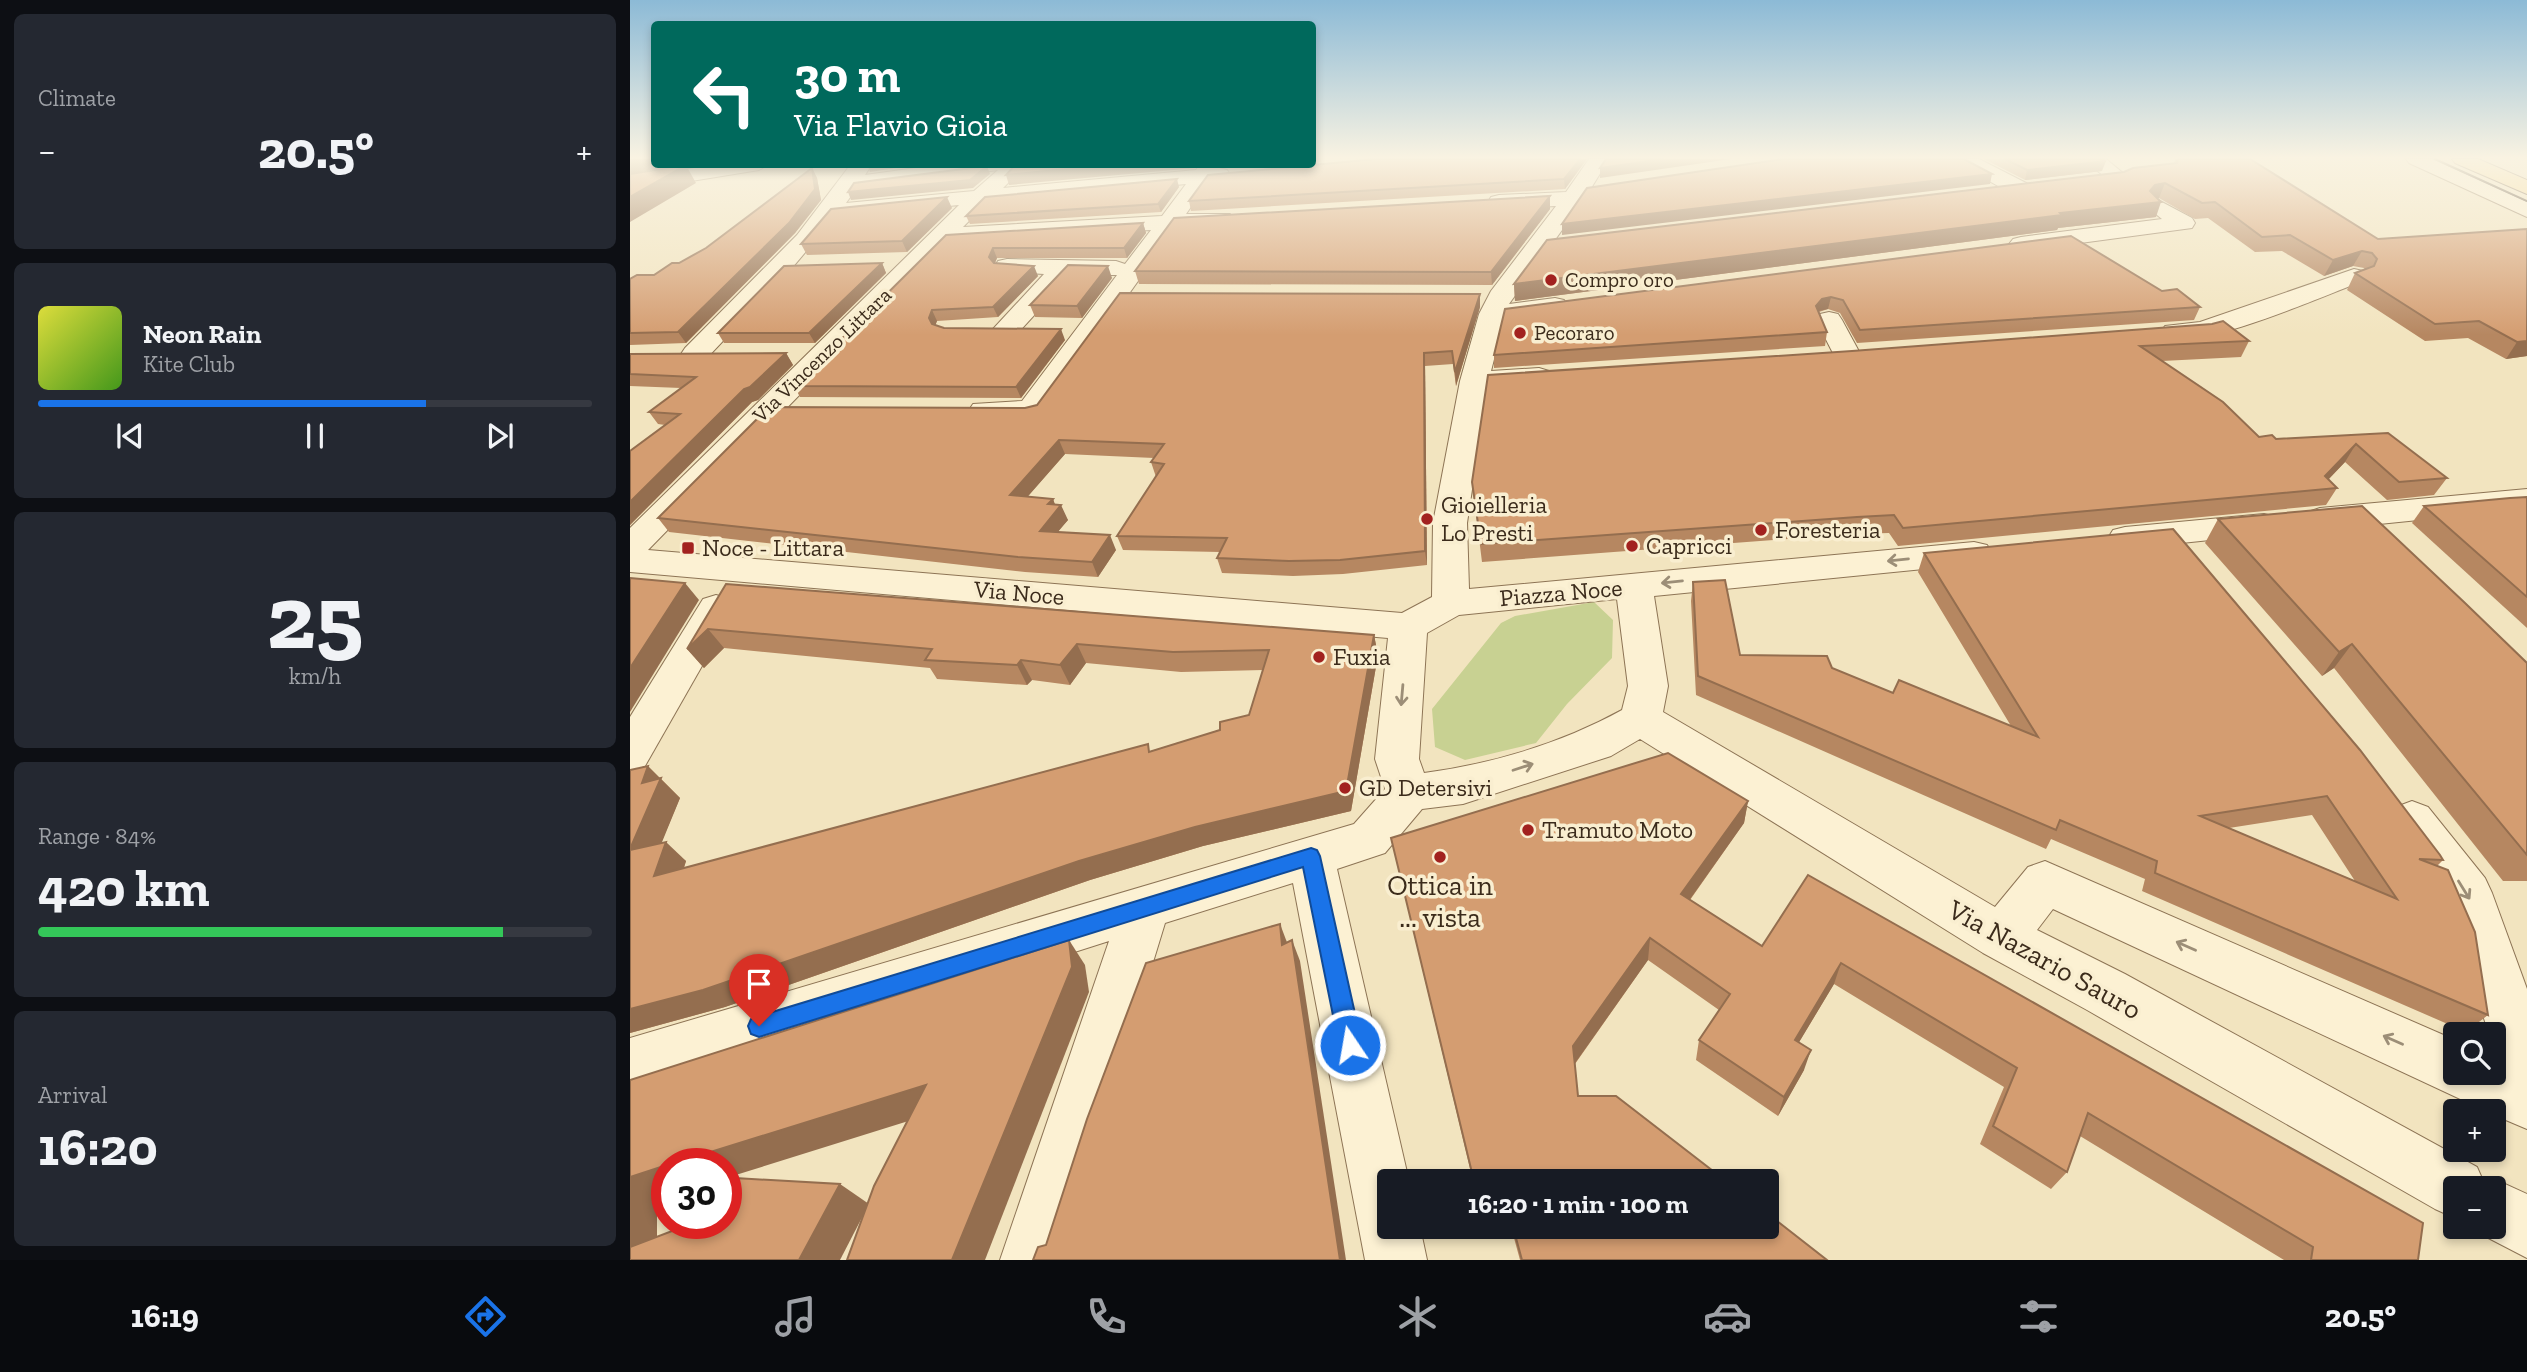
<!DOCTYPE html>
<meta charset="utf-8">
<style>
body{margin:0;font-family:"Zilla Slab",serif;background:#242831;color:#f1f3f6;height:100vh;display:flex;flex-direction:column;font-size:26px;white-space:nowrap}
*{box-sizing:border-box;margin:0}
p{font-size:23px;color:#9ea1a6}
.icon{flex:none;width:38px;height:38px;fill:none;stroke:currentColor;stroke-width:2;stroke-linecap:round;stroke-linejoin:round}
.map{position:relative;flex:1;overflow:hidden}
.sheet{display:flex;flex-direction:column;gap:14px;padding:14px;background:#0d0f14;width:630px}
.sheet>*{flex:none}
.hud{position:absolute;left:21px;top:21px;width:665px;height:147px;border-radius:7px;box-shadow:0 4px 10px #0003;background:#00695c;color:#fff;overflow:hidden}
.tools{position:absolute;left:1813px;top:1022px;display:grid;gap:14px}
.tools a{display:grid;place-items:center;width:63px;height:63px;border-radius:7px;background:#171b24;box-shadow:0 4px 10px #0003;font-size:35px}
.speed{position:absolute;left:21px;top:1148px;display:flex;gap:14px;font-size:35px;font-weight:700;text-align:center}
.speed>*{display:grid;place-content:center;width:91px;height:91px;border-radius:50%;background:#171b24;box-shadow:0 4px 10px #0003;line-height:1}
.speed .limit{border:10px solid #d22;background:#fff;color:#111}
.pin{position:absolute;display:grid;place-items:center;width:60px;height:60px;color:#fff;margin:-72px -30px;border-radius:50% 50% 50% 0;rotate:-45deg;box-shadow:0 0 7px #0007}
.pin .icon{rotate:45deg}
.me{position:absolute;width:77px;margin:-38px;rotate:348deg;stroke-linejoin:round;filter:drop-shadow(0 0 5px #0008)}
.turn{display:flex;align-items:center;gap:24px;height:147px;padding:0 28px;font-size:32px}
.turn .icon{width:91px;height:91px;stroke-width:2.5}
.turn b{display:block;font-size:49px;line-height:60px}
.big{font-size:52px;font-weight:700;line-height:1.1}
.sheet .tile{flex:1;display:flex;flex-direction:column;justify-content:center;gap:10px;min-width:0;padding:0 24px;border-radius:10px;background:#242831}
.sheet .dial{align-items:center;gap:0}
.dial b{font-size:91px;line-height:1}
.song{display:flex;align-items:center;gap:21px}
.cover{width:84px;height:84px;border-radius:10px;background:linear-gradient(135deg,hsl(60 70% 55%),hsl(100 70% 35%))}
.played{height:7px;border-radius:4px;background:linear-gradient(90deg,#1a73e8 70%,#363941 70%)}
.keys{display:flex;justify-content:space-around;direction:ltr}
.heat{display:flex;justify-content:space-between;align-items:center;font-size:38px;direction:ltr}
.charge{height:10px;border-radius:5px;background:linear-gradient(90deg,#34c759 84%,#363941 0)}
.trip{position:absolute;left:747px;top:1169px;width:402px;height:70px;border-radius:7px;background:#171b24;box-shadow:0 4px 10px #0003;font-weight:700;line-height:70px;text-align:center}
.tab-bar{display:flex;height:112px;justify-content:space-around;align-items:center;background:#090b0e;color:#9ea1a6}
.tab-bar .icon{width:49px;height:49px}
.tab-bar .selected{color:#1a73e8}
.tab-bar b{font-size:32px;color:#f1f3f6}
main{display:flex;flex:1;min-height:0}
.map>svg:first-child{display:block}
</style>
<main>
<section class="sheet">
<div class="tile"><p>Climate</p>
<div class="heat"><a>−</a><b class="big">20.5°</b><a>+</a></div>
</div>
<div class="tile">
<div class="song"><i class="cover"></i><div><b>Neon Rain</b><p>Kite Club</p></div></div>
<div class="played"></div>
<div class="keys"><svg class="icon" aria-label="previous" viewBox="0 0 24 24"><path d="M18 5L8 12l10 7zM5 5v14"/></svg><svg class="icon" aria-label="pause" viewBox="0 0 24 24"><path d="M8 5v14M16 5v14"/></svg><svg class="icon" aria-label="next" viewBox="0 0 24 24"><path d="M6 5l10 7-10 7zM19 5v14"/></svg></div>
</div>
<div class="tile dial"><b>25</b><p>km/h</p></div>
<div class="tile"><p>Range · 84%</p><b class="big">420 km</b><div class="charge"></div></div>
<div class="tile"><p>Arrival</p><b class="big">16:20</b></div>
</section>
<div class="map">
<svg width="1897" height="1260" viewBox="0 0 1897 1260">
<rect width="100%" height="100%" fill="#f2e4bf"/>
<path fill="#c8d192" d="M964,602L983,620L982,658L937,704L906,743L835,760L805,747L802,709L871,623L885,616Z"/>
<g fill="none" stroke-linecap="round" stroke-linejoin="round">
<g stroke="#8d7455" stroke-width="2">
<g id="minor">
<path d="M959,159H979L955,198L879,304L925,298L934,300L938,306L934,312L874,320L861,371L909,368L919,371L923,377L919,383L857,389L837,523L839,589L1344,542L1357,545L1362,553L1357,561L1344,564L1024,596L1038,686L1033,712L1365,907L1398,867L1415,861L1825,1040V1073H1864V1034H1859L1817,903L1766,833L1759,820L1766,807L1782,801L1798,807L1855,878L1862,893L1897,989V1129L1864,1115V1111H1856L1423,909L1407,930L1495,974L1847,1167L1854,1183L1864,1179L1897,1194V1258L1843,1230L1841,1227H1864V1188H1825V1218L1805,1209L1457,1010L1353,953L1010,739L981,756L833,804L792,809L755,853L707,869L779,1181H760V1227H790L797,1260H735L663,883L535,923L432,1260H370L479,941L0,1094V1038L724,824L755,789L745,759L758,638L0,572V528L329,205L205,217L162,268L75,360L65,362L55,360L51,354L55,348L167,235L221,164H242L235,175L315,164H397L373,188L566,170L570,164H591L589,168L597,170L600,174L597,178L579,181L556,214H600L603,219L600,224L545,229L412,416C391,421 364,421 343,416L339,410L343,404L392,401L487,275H441L386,335L376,337L366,335L363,329L414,274L368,271L365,266L368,261L377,259L486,261L495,264L521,230L319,242L18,550L772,613L802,597L803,523L830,381L849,314L861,291L926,206L869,209L861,207L858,202L861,197L869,195L936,192ZM368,170L344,191L216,203L226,189ZM556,184L532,216L333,227L357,203ZM987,599L998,686L992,710C932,743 862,764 794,773L789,759L797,633L829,615Z"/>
<path d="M1324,159H1349L1400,185L1403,190L1400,195H1384L1327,163Z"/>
<path d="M1453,159H1476L1499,178L1495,182H1481Z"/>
<path d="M1776,159H1802L1897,202V217L1779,163Z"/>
<path d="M88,164H139L129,170L0,191V179Z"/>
<path d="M1528,200L1562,218L1565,223L1562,228L1391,251L1383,249L1379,244L1383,239L1391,237L1532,219L1517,207L1520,202Z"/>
<path d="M1724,269L1733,271L1736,276L1733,281C1688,298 1577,348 1535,338L1531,332L1535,326L1570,322Z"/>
<path d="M1199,312L1208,314L1212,320L1232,357L1228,363L1218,365L1208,363L1186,320L1190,314Z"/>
<path d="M1897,489V509L1690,530L1678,526L1673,519L1678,512L1690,508Z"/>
<path d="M1634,514L1646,517L1651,525L1646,533L1495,549L1483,546L1478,538L1483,530L1495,527Z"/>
<path d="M86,595L99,599L105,608L15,766L0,771V717L73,599Z"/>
</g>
</g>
<g stroke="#5a422a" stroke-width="2">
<path id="major" d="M1822,159H1848L1897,180V194L1825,163Z"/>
</g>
<use href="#minor" fill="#fcf1d3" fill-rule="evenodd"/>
<use href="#major" fill="#fadc93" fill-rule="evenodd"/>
<path stroke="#3b2b1b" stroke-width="2" d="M1805,159L1897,201"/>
</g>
<g fill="#b68761" fill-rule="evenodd">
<path d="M746,159H957L935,189L561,211L559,201Z"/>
<path d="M1354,159H1470L1472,171L1395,180Z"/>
<path d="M1545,159H1620L1748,239L1897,229V356L1876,359L1838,338L1795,341L1717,290L1725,273L1735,270L1734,268L1723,266L1694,276L1652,251L1625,252L1578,218L1565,219L1529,198H1527L1526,217L1428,228L1427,230L885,301L884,284L1544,163Z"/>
<path d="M182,168L187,178L191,200L165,233L56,343L0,345V279L24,275L49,263L76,248Z"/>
<path d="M549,187L531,212L340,224L336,216Z"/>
<path d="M322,208L277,252L177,255L171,244Z"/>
<path d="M920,209L862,285L509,284L505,271Z"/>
<path d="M513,223L516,233L497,258H367L365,263L408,276L368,317L307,321L305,325L314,328L435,340L391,398L170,397L164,386L316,235Z"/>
<path d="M1441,236L1532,291L1570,307L1564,320L1227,343L1210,313L1198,309L1189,312L1197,332L1195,346L864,368V355Z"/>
<path d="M252,263L256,273L185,343H94L88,333Z"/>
<path d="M482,278L452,318L405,317L400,305Z"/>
<path d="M850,307L826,386L823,364L795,366L797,565L713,574L663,576L592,573L587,558L590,552L493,550L487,536L526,477L521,462L524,458L435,454L397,497L423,499L425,505L438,520L427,532L486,550L468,577L395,572L39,532L28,518L395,408Z"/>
<path d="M1619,341L1611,357L1532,361L1629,437L1646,439L1758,433L1817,478L1804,495L1757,500L1715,462L1698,480L1707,488L1696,505L1268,546L1259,533L1223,534L852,562L842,482L858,375Z"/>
<path d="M156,353L163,365L128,400L122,402L0,525V451L35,425L28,424L19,412L51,388L0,386V354Z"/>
<path d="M1897,497V628L1782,523L1794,506Z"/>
<path d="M1588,519L1897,663V881H1873L1704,668L1692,676L1575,543Z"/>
<path d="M1294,553L1813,860L1807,866L1858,1015L1836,1032L1512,891L1515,879L1421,839L1416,849L1066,695L1061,601L1063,582L1110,655L1202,668L1263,693L1381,726L1288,572ZM1682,815L1725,881L1599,828Z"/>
<path d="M96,584L744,635L748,655L721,811L573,846L460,880L95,1007L0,1033V770L30,778L50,798L31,843L56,861L54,868L521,751L590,730L619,715L633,670L551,672L456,663L440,685L402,680L397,685L307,679L300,668L94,648L74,668L57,649Z"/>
<path d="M1118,801L1114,823L1060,900L1132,946L1178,875L1788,1260H1654L1450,1136L1437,1172L1421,1189L1350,1144L1374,1087L1204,984L1169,1042L1174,1070L1148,1116L1066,1060L1069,1040L1089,1010L1018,960L945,1064L948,1096L1096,1181H843L761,838Z"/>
<path d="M881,1227H1138L1197,1260H890Z"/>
</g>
<g fill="#946e4f">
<path d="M0,159H24V164H69L57,167L66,183L0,222Z"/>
<path d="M950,159H957L935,189L934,179Z"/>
<path d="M1034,159H1101L970,178V168Z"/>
<path d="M1476,161L1472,171L1395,180L1397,170Z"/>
<path d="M237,164H292L240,172Z"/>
<path d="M488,164H567L565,168L379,185L376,175Z"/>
<path d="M357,166L360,174L343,188L221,200L218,192Z"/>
<path d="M182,168L187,178L191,200L165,233L56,343L48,332Z"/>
<path d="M1362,174L1360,184L932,235V224Z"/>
<path d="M547,179L549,187L531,212L528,204Z"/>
<path d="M1535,183L1529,198L1519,199L1531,202L1526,217L1428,228L1427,230L885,301L884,284L1430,213L1520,191L1525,185Z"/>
<path d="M920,196V209L862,285L861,272Z"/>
<path d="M317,197L322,208L277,252L272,241Z"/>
<path d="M513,223L516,233L497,258L494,248Z"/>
<path d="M363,248L367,258L363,267L359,257Z"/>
<path d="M1732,251L1723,266L1694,276L1703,260Z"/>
<path d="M252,263L256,273L185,343L179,333Z"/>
<path d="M404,266L408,276L368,317L363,307Z"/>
<path d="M478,266L482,278L452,318L447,306Z"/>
<path d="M850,294V307L826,386L825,372Z"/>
<path d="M1201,297L1198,309L1189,311L1184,319L1186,306L1192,299Z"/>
<path d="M302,310L307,321L304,329L299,318Z"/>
<path d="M431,329L435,340L391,398L386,387Z"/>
<path d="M1897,341V356L1876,359L1887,342Z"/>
<path d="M156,353L163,365L128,400L122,402L0,525V502L114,389Z"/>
<path d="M794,353L795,366L797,565L795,551Z"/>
<path d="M429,440L435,454L386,510L380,495Z"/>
<path d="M1726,444L1715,462L1689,489L1695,476Z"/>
<path d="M423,499L427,510L431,505L438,520L416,546L410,531L418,504Z"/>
<path d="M480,535L486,550L468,577L462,562Z"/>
<path d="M55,583L69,600L0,712V668Z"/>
<path d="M78,629L94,648L74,668L57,649Z"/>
<path d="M744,635L748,655L721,811L573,846L460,880L95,1007L0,1033V1009L449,861Z"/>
<path d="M447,644L456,663L440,685L430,665Z"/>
<path d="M1722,644L1704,668L1692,676L1709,652Z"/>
<path d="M391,660L402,680L397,685L387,665Z"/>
<path d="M18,766L50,798L21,869L0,850L12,783Z"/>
<path d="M1118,801L1114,823L1048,916L1051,894Z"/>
<path d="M36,842L56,861L45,894L24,876Z"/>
<path d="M650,924L658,945H652Z"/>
<path d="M1020,938L1018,960L943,1066V1046Z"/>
<path d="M439,940L455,965L459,992L355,1260H322Z"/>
<path d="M662,940L670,961L716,1260H710Z"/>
<path d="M1211,963L1204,984L1159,1059L1165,1040Z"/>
<path d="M1181,1050L1174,1070L1148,1116L1154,1097Z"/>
<path d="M296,1085L320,1108L96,1178V1164H42Z"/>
<path d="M37,1165V1197L27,1200V1260L0,1258V1177Z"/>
<path d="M210,1184L239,1204L210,1260H169Z"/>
</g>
<g fill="#d49d71" stroke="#946e4f" stroke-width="2" fill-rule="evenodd">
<path d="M746,159H950L934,179L559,201L578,175Z"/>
<path d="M976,159H1034L970,168Z"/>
<path d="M1154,159H1334L1362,174L932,224L957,188Z"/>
<path d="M1375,159H1470L1476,161L1397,170Z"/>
<path d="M1548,159H1620L1748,239L1897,229V341L1887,342L1849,321L1805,324L1725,273L1744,266L1747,259L1742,253L1732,251L1703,260L1660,235L1632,237L1585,202L1572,203L1535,183L1525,185L1520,191L1531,202L1430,213L1432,215L884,284L917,240L1494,172L1503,168L1547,163Z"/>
<path d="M386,164H488L376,175Z"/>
<path d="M56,165L0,197V174Z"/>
<path d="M357,166L340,180L218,192L224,183Z"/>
<path d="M182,168L185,189L159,223L48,332L0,333V279L7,275H24L42,263H49L76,248Z"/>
<path d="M547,179L528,204L336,216L355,197Z"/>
<path d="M920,196L861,272L505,271L544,218Z"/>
<path d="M317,197L272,241L171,244L201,209Z"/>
<path d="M513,223L494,248H363L359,257L364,263L404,266L363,307L302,310L299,318L302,324L314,328L431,329L386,387L164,386L316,235Z"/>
<path d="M1441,236L1532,291L1547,289L1570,307L1230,330L1213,300L1201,297L1192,299L1186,306L1197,332L864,355L875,309Z"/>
<path d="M252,263L179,333H88L154,266Z"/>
<path d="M438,265L478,266L447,306L400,305Z"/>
<path d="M490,293L850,294L825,372L822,351L794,353L795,551L710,560L659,561L587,558L597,538L487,536L534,464L521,462L534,444L429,440L380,495L423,499L418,504L431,505L410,531L480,535L462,562L388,557L28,518L139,407L395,408L407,405Z"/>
<path d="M1593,321L1619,341L1510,346L1593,402L1629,437L1642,435L1646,439L1758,433L1817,478L1769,482L1726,444L1695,476L1707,488L1273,528L1264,515L1227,517L851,544L842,482L858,375L1222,351L1582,324Z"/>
<path d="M156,353L120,387L114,389L0,502V451L50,414L19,412L66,377L0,374V354Z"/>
<path d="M1897,497V597L1794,506L1880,498Z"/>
<path d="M1732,506L1835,603L1897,663V855L1722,644L1709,652L1588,519Z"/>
<path d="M1543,529L1730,750L1810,855L1813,860L1789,859L1818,870L1845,932L1858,1015L1525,873L1527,861L1430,820L1426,830L1068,676L1063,582L1095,580L1110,655L1197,656L1202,668L1263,693L1269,680L1408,737L1294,553ZM1697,796L1767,899L1570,816Z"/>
<path d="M0,578L55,583L0,668Z"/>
<path d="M96,584L744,635L716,791L565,827L449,861L73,990L0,1009V850L36,842L24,876L518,744L519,752L590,730V722L619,715L639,650L543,652L447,644L430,665L391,660L387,665L295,660L302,649L78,629L57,649Z"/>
<path d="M1038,753L1118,801L1051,894L1132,946L1178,875L1793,1223L1788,1260H1681L1683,1247L1458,1113L1437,1172L1363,1126L1387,1068L1211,963L1165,1040L1181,1050L1154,1097L1069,1040L1100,994L1020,938L943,1046L948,1096H986L1096,1181H844L761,838Z"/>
<path d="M18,766L12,783L31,778L0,849V770Z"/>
<path d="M650,924L652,945L662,940L710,1260H403L408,1247L416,1245L457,1119L516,963Z"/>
<path d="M439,940L442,967L322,1260H217L244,1186L296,1085L42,1164H37V1165L0,1177V1080Z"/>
<path d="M105,1178L210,1184L169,1260H0V1247L63,1223H96V1191Z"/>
<path d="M1138,1214L1197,1260H892L883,1227H1138Z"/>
</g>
<defs><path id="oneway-shaft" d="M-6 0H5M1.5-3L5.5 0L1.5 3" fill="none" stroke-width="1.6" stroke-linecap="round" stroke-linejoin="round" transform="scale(1.75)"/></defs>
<g stroke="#9c8e77">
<use href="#oneway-shaft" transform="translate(1268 560) rotate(174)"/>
<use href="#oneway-shaft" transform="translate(1042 582) rotate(174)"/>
<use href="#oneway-shaft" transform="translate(772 695) rotate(95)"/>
<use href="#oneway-shaft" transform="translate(893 767) rotate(-18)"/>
<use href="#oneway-shaft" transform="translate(1834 890) rotate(58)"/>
<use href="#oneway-shaft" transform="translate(1556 946) rotate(-156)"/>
<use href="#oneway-shaft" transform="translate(1763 1040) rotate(-156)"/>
</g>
<linearGradient id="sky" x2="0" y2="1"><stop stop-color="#8cbad6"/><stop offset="0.47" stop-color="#f9f3e2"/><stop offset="1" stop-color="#f9f3e2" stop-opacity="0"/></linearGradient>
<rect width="1897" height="335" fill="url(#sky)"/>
<path fill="#1a73e8" stroke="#114b97" stroke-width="2" d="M681,848L687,850L690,856L732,1045L728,1053L720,1056L713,1053L709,1045L673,867L129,1037L121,1034L118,1026L121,1019L129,1016Z"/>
<g fill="#a2221f" stroke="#f9eed0" stroke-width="2.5">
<circle cx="921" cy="280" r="7"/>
<circle cx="890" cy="333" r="7"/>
<circle cx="797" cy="519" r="7"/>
<circle cx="1131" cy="530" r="7"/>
<circle cx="1002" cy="546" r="7"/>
<rect x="51" y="541" width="14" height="14" rx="3.5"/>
<circle cx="689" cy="657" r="7"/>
<circle cx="715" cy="788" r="7"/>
<circle cx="898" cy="830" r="7"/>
<circle cx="810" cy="857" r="7"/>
</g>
<g text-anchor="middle" stroke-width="7" stroke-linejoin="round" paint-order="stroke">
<g font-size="21" fill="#3b2b1b" stroke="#f9eed0" text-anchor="start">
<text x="935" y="287">Compro oro</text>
<text x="904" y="340">Pecoraro</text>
</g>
<g font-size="21" fill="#3b2b1b" stroke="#f9eed0">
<text transform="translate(192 355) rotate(-44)" y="7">Via Vincenzo Littara</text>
</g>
<g font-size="24" fill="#3b2b1b" stroke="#f9eed0" text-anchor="start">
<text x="811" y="513">Gioielleria<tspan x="811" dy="28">Lo Presti</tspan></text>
<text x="1145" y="538">Foresteria</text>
<text x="1016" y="554">Capricci</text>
<text x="72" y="556">Noce - Littara</text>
<text x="703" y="665">Fuxia</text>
<text x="729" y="796">GD Detersivi</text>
<text x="912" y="838">Tramuto Moto</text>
</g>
<g font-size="24" fill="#3b2b1b" stroke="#f9eed0">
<text transform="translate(389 593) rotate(5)" y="8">Via Noce</text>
<text transform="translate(931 593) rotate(-5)" y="8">Piazza Noce</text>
</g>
<g font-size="28" fill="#3b2b1b" stroke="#f9eed0">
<text x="810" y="895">Ottica in<tspan x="810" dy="32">... vista</tspan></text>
</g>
<g font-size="28" fill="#3b2b1b" stroke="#f9eed0">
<text transform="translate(1415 959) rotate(29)" y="10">Via Nazario Sauro</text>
</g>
</g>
</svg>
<div class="tools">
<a><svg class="icon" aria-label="search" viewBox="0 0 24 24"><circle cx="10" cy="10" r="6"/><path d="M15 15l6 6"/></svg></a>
<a>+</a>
<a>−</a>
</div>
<div class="speed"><div class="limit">30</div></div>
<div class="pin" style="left:129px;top:1026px;background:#d93025"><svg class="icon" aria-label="arrive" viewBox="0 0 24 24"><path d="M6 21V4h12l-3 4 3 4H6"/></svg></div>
<svg class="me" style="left:720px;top:1045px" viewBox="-20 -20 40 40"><circle r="17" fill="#1a73e8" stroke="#fff" stroke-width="3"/><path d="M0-11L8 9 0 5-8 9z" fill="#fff"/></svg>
<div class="trip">16:20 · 1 min · 100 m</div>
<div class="hud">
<div class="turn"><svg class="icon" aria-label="left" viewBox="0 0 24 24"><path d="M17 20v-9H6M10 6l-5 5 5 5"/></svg><div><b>30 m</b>Via Flavio Gioia</div></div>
</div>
</div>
</main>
<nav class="tab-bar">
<b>16:19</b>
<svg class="icon selected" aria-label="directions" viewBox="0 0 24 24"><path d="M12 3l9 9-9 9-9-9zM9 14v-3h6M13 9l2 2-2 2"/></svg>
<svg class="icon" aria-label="music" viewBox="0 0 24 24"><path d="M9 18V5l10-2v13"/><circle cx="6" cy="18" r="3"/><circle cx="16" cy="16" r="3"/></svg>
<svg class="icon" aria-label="phone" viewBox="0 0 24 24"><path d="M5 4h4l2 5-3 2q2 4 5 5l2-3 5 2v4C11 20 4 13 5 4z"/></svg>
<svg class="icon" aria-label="climate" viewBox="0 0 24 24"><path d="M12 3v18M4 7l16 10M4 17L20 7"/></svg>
<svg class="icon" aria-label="car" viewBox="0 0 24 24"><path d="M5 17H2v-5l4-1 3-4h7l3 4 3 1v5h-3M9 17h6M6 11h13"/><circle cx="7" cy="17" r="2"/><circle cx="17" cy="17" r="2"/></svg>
<svg class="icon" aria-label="filters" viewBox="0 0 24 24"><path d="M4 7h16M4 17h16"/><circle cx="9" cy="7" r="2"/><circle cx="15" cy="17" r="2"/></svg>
<b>20.5°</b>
</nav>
